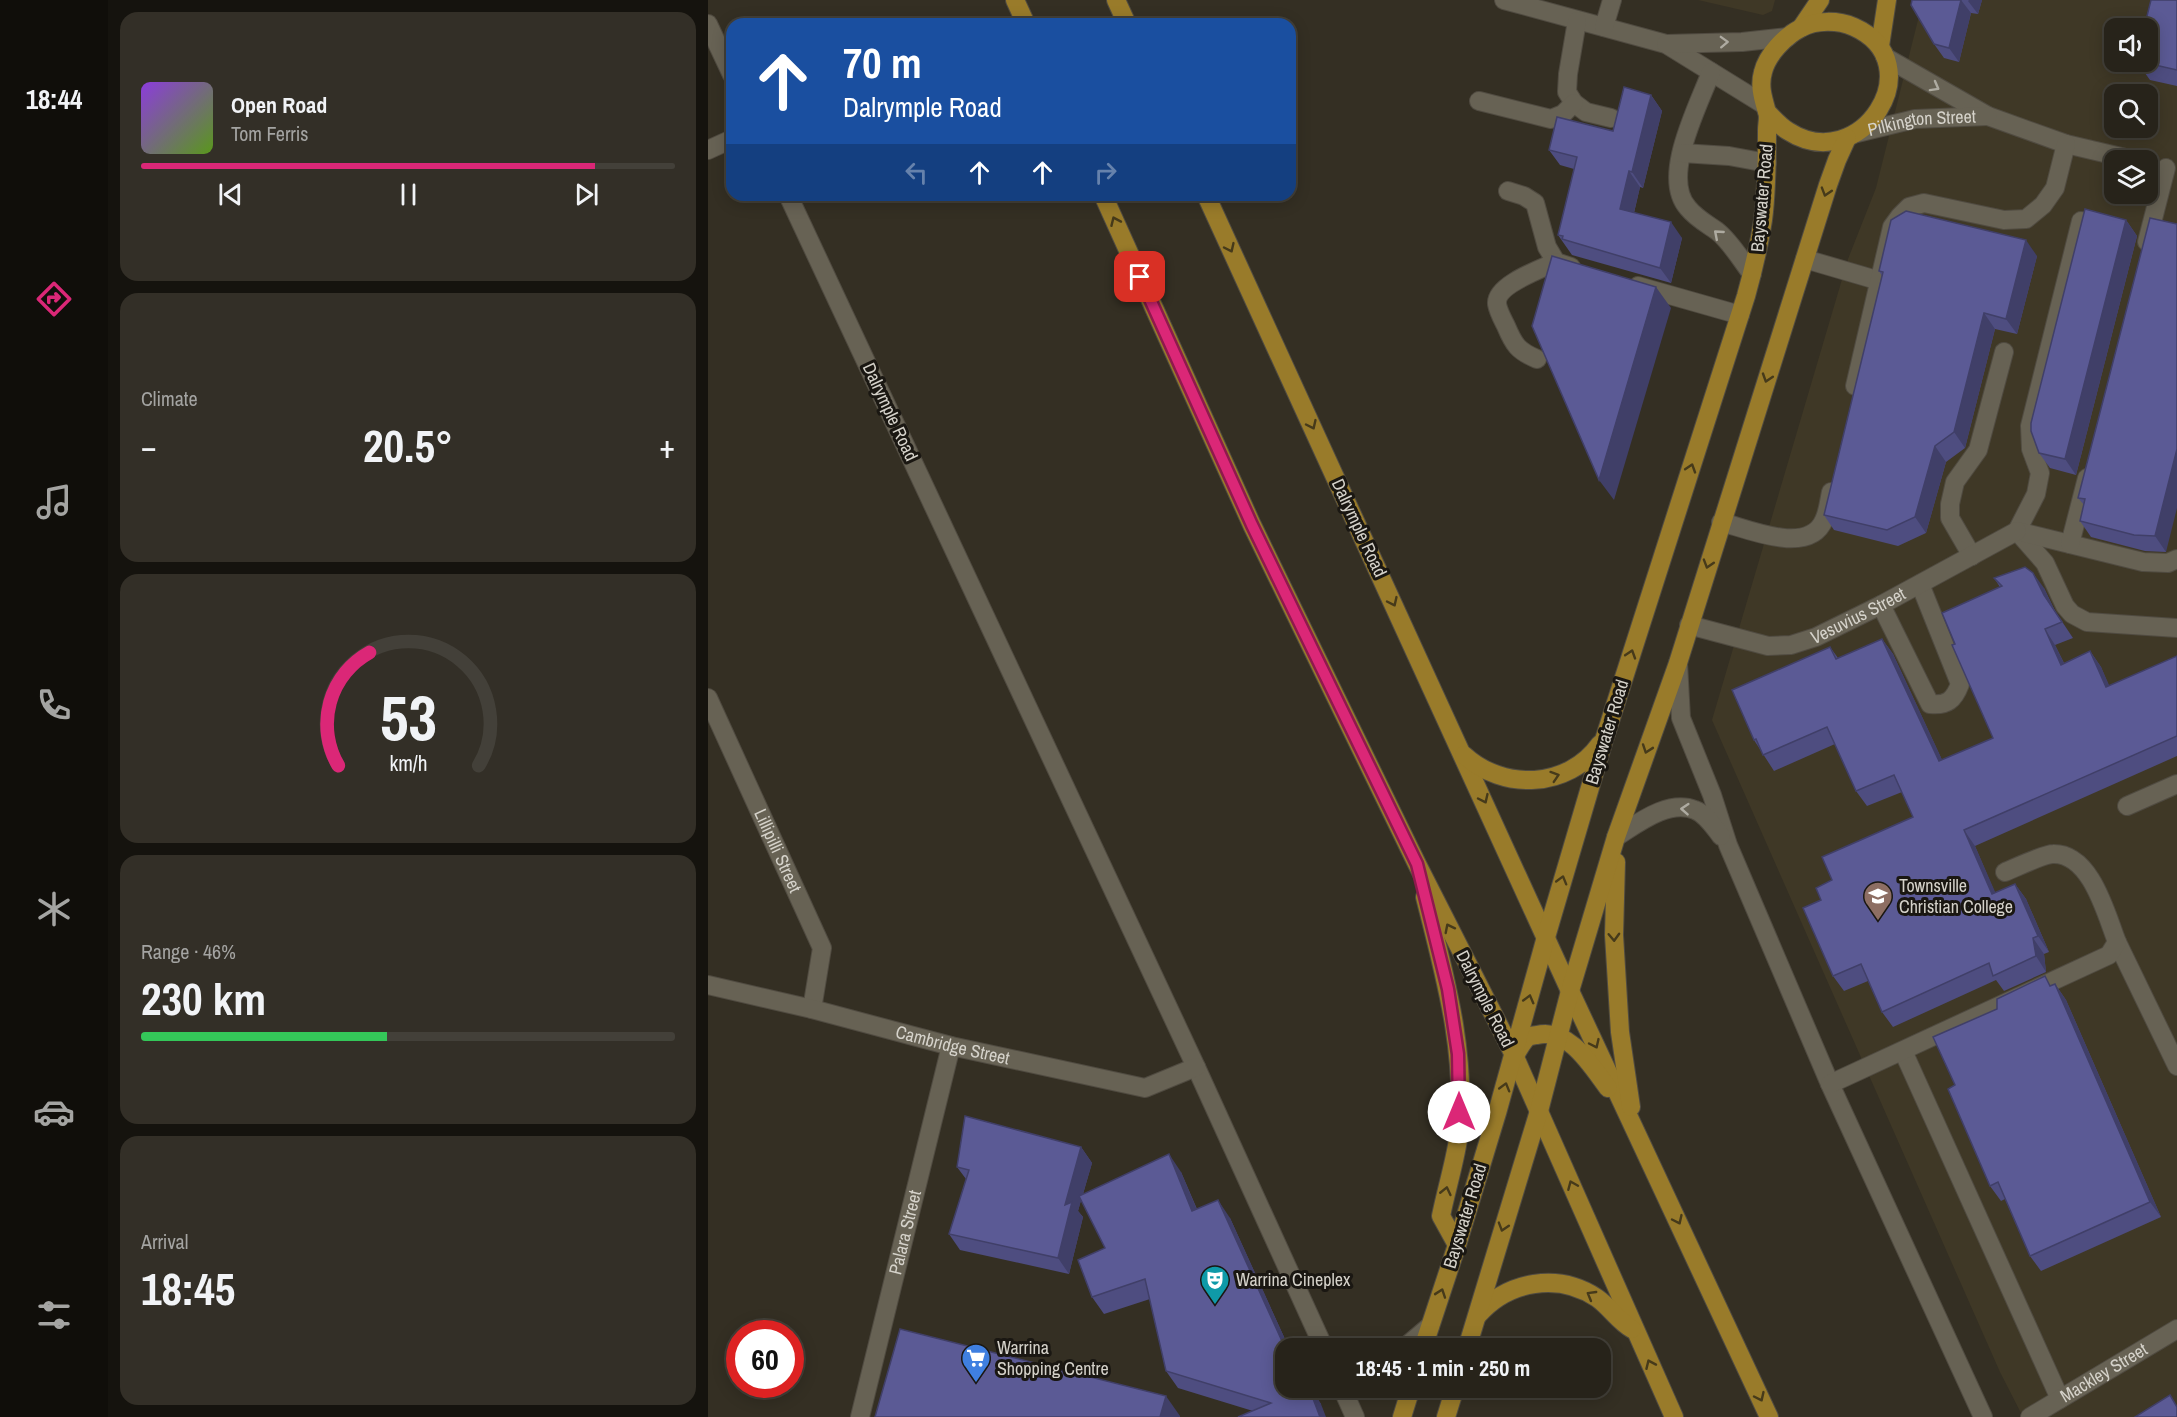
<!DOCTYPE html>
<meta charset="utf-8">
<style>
body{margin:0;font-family:"Archivo Narrow",sans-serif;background:#332f27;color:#f1f3f6;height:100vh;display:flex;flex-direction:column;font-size:22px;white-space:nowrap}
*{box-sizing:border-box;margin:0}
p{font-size:20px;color:#a4a4a2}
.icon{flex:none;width:33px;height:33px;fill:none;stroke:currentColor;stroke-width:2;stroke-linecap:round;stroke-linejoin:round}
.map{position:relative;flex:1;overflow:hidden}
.side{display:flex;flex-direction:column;gap:12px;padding:12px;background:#15130e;width:600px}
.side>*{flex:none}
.hud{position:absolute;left:18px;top:18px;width:570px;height:183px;border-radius:18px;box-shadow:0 3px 15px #0003,0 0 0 2px #434039;background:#1a4fa0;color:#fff;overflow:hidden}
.fabs{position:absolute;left:1396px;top:18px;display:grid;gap:12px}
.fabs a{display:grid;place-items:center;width:54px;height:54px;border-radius:12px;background:#27231a;box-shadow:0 3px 15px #0003,0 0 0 2px #434039;font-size:30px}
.speed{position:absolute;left:18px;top:1320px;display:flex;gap:12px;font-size:30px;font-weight:700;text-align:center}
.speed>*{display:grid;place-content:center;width:78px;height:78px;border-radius:50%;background:#27231a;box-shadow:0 3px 15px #0003,0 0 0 2px #434039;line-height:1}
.speed .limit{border:9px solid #d22;background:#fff;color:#111}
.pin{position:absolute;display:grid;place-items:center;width:51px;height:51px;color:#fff;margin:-26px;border-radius:12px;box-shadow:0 3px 9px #0006}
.me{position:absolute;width:66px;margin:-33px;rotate:0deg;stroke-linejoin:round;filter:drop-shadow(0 0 4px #0008)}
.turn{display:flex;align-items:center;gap:21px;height:126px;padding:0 18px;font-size:27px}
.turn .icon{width:78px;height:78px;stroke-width:2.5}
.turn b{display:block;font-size:42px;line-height:51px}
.lanes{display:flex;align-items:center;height:57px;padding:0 18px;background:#0003;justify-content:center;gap:30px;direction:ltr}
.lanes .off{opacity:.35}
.big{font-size:45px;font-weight:700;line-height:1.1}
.side .widget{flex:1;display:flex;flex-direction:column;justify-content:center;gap:9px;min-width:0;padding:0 21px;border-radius:18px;background:#332f27}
.side .dial{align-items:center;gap:0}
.dial svg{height:156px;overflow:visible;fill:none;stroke:#434039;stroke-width:7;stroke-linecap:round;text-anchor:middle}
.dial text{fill:#f1f3f6;stroke:none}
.song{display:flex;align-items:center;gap:18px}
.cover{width:72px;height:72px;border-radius:9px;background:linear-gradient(135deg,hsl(270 70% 55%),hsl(90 70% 35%))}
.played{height:6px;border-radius:3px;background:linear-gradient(90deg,#db2777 85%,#434039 85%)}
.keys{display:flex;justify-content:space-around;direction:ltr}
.heat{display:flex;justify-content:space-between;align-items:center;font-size:33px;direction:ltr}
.charge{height:9px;border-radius:4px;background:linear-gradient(90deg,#34c759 46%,#434039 0)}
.trip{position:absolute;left:567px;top:1338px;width:336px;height:60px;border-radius:18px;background:#27231a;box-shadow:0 3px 15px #0003,0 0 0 2px #434039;font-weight:700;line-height:60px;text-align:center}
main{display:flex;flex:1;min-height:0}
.dock{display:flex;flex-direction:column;width:108px;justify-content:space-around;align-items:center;background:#100e0a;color:#a4a4a2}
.dock .icon{width:42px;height:42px}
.dock .on{color:#db2777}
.dock b{font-size:27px;color:#f1f3f6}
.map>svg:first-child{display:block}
</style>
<main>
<nav class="dock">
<b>18:44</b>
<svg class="icon on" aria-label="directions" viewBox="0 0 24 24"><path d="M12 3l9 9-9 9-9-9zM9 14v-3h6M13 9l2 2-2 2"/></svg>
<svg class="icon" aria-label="music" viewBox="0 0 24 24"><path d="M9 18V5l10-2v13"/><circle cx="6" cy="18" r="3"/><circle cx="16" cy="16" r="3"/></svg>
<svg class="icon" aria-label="phone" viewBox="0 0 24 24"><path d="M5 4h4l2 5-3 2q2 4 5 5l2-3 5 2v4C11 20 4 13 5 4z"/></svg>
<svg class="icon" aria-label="climate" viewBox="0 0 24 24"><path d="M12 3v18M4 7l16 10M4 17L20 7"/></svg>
<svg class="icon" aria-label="car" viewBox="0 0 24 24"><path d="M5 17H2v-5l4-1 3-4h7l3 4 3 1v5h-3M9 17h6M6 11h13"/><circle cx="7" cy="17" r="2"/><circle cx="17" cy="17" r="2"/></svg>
<svg class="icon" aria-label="filters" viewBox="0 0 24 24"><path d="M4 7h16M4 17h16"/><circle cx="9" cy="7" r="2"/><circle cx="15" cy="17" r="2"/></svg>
</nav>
<section class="side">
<div class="widget">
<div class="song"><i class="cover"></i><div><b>Open Road</b><p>Tom Ferris</p></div></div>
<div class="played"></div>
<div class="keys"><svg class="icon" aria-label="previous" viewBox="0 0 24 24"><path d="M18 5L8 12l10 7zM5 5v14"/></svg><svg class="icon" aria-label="pause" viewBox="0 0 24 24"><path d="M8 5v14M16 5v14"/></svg><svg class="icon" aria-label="next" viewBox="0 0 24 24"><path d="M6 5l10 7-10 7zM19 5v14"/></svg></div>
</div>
<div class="widget"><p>Climate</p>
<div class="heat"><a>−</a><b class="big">20.5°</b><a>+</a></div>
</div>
<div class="widget dial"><svg viewBox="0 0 100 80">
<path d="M14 69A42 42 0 1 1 86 69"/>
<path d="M14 69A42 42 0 0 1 30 11" stroke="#db2777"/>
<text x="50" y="56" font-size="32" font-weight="700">53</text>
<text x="50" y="72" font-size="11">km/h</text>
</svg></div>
<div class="widget"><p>Range · 46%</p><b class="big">230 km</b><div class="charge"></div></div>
<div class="widget"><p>Arrival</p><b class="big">18:45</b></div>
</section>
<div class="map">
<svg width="1469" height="1417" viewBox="0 0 1469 1417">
<rect width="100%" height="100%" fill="#342f23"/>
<g fill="#3f3826" fill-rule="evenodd">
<path d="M990,0H1067L1064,11L1055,15Z"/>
<path d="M1215,0H1469V1417H1315L1292,1372L1004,720L1140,259L1168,188ZM1407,28H1440V62H1407ZM1407,94H1440V128H1407ZM1407,160H1440V194H1407Z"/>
</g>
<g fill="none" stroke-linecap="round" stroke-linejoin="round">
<g stroke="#504b41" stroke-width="20">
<g id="minor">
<path d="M796,0L958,44L1055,104"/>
<path d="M869,21L860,74L859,92L866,103L878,112L903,118"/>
<path d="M0,24L24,75"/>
<path d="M896,27L904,0"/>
<path d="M958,44L1034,42L1080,37"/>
<path d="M1177,57L1280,116L1358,144L1426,160"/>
<path d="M1003,72C991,105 952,177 980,208C988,218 999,224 1009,231C1023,242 1033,260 1044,274"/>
<path d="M771,101L843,119L855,114L866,103"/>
<path id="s1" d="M1149,133L1207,119L1280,116"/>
<path d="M0,150L24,139"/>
<path d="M974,153L1021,156L1059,163"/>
<path d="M800,191L816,196L827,203L839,247L848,262L863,267"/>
<path d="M80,195L488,1067L616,1348"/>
<path d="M1439,242L1458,168"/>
<path d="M1097,259L1172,281"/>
<path d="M930,286L1032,315"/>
<path d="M829,359C810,351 806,345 798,326C795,320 790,311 789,304C787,285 833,269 848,262"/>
<path d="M1147,386L1184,227L1192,216L1201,207L1216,203L1296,220L1318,219L1335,205L1347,188L1358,144"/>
<path d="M1013,522C1040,529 1101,556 1116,520C1120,512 1121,501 1123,492"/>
<path d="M1309,531L1328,494L1332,473L1323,449L1322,426L1373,221"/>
<path d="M1309,531L1337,563L1357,606L1364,614L1379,622L1469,628"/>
<path d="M1309,531L1435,562L1460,563L1469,559"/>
<path d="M1362,544L1379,478"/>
<path d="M1264,556L1242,518V504L1247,482L1270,450L1296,352"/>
<path d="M1173,605L1222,704C1239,706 1246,700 1252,684L1212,584"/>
<path id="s2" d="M981,625L1060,646L1083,645L1108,637L1173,605L1309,531"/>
<path d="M970,663L973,718L1004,795L1020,845L1122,1084L1275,1417"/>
<path id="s3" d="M0,698L114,948L104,1009"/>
<path d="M1419,806L1469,784"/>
<path d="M908,837C929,824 960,799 987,810C998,814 1006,827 1013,836"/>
<path d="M1409,942L1469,1066"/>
<path id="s4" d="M0,985L104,1009L243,1046L437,1088L488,1067"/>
<path d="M1195,1051L1352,1399"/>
<path d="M1122,1084L1401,955L1409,942C1398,914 1383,853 1345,854C1336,854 1307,868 1297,872"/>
<path d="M696,1348L722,1326"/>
<path d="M634,1388L647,1417"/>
<path id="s5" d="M152,1417L243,1046"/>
<path id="s6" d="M1322,1417L1469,1329"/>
</g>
</g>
<g stroke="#504b41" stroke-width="20">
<g id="major">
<path d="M307,0L318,24"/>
<path d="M408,0L419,24"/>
<path d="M1093,28L1112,0"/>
<path d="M1172,46L1179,0"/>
<path d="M395,195L544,525L709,864L806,1055L966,1417"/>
<path d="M498,195L862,991L1061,1417"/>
<path d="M756,755C795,791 860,789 892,744"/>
<path d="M908,862L906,935L912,1032L923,1107"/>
<path d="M717,897C737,976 760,1057 750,1140C746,1165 738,1191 733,1216L749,1245"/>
<path d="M809,1052C812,1047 816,1040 820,1037C821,1036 828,1035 829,1035C861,1027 884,1067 900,1088"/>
<path d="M770,1315C800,1281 850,1272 889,1298C902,1307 910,1321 924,1329"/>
<path d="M715,1348L749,1245L789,1113L838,937L896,740L1038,296C1045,271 1051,246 1055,220C1059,190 1059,160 1059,130C1059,124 1061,117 1059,112C1055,98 1051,86 1055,72C1059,55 1077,36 1093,28C1108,20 1130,20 1146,27C1226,63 1153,178 1080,131C1072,126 1066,119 1060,113"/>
<path d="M759,1348L831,1111L862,991L908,837L970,663L1120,185L1129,160L1139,138"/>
<path d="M694,1417L703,1388"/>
<path d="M738,1417L747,1388"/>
</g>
</g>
<use href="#minor" stroke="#676254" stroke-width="18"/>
<use href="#major" stroke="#997b2a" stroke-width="18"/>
</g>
<g fill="#4e4d80">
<path d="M1204,0H1274L1270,14L1263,13L1251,62L1236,58L1226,44Z"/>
<path d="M1469,0V86L1442,80L1429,62H1440Z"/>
<path d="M943,95L954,111L935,188L932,187L926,213L974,238L963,283L864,255L850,235L866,169L852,165L841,150L905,131Z"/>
<path d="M1418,220L1429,236L1368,475L1342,468L1331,453Z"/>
<path d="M1469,224L1458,552L1437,551L1383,537L1372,521L1376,505L1370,498Z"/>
<path d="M1329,256L1309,334L1287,329L1257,448L1238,462L1218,533L1190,546L1126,530L1116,515L1174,276L1171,271Z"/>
<path d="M1286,578L1336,588L1347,611L1365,638L1347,645L1356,663L1382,651L1393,667L1401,686L1469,656V756L1267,846L1287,893L1307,884L1318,899L1341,952L1336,954L1338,972L1296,991L1288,980L1185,1027L1174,1012L1160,981L1136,991L1125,976L1113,900L1124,880L1205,817L1194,792L1159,806L1148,791L1127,744L1066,771L1046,740L1122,647L1130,658L1174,639L1185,654L1234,760L1285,738L1247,644L1292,587Z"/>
<path d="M1347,984L1358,1000L1453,1217L1333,1271L1322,1256L1297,1199L1293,1201L1282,1186L1247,1085Z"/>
<path d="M373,1147L384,1163L375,1194L473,1172L489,1209L522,1218L581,1348H578V1388H602L613,1404L545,1411L470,1388L458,1371L442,1299L396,1314L384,1297L397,1248L373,1200L370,1211L375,1217L361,1274L252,1250L241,1234L258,1179L249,1167Z"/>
</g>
<g fill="#403f68">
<path d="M1253,0L1263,13L1251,62L1241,48Z"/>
<path d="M1261,0H1274L1270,14L1260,1Z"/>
<path d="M943,95L954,111L935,188L924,172Z"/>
<path d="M921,171L932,187L923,225L912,209Z"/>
<path d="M1418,220L1429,236L1368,475L1357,459Z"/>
<path d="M963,222L974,238L963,283L952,268Z"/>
<path d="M1318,240L1329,256L1309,334L1298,319Z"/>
<path d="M948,287L963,308L906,500L891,480Z"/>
<path d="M1276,313L1287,329L1257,448L1246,432Z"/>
<path d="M1227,446L1238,462L1218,533L1207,517Z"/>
<path d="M1469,449V508L1458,552L1447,536Z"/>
<path d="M1325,573L1336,588L1347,611L1365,638L1336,595Z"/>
<path d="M1337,629L1347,645L1364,680L1353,665Z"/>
<path d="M1174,639L1185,654L1242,777L1231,761Z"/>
<path d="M1382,651L1393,667L1409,703L1398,687Z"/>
<path d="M1256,830L1267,846L1295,910L1284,894Z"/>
<path d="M1307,884L1318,899L1341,952L1330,936Z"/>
<path d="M1325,938L1336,954L1338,972L1328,956Z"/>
<path d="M1347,984L1358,1000L1453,1217L1442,1202Z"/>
<path d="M373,1147L384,1163L370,1211L375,1217L361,1274L350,1258L357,1205Z"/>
<path d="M461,1154L473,1172L497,1229L484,1211Z"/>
<path d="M510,1200L522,1218L581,1348H578V1350Z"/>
<path d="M602,1388L613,1404L618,1417H612Z"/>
<path d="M458,1396L472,1416V1417H452Z"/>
</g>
<g fill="#5b5a95" stroke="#403f68" stroke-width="1.5">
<path d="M1204,0H1253L1241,48L1226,44L1203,5Z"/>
<path d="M1443,0H1469V70L1434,62H1440V28H1436Z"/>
<path d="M916,87L943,95L924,172L921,171L912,209L963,222L952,268L854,239L855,236L850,235L869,157L841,150L849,117L905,131Z"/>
<path d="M1377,209L1418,220L1357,459L1331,453L1323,431V423Z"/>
<path d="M1198,211L1318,240L1298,319L1276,313L1246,432L1227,446L1207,517L1179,530L1116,515L1175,272L1171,271L1183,220Z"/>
<path d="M1442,218L1469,224V449L1447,536L1426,535L1372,521L1377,499L1370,498Z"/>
<path d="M844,256L948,287L891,480L824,326Z"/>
<path d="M1317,567L1325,573L1336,595L1354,622L1337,629L1353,665L1382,651L1398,687L1469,656V736L1256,830L1284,894L1307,884L1330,936L1325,938L1328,956L1285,976L1281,963L1174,1012L1153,964L1125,976L1095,908L1113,900L1108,888L1124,880L1114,857L1205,817L1186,775L1148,791L1119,727L1055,755L1048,739L1046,740L1024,690L1122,647L1128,659L1174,639L1231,761L1285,738L1244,645L1247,644L1234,613L1294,586L1286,578Z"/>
<path d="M1337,976L1342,986L1347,984L1442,1202L1322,1256L1290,1182L1282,1186L1240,1089L1247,1085L1225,1037L1289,1009V999Z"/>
<path d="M257,1116L373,1147L357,1205L364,1202L350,1258L241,1234L261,1170L249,1167Z"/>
<path d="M461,1154L484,1211L510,1200L578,1350V1388H595V1389L601,1388L612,1417H530L563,1403L458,1371L437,1279L384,1297L370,1260L397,1248L371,1196Z"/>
<path d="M192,1329L458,1396L452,1417H167Z"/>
<path d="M1462,1395L1469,1407V1417H1427Z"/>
</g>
<defs><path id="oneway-chevron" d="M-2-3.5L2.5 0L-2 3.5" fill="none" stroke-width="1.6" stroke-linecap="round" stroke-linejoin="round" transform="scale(1.5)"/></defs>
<g stroke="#aeaba1">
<use href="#oneway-chevron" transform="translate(1016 42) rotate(-2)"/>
<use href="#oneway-chevron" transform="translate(1227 87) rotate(29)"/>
<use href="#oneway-chevron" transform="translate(1010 234) rotate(-139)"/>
<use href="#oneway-chevron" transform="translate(977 809) rotate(-176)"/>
</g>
<g stroke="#463a1a">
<use href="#oneway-chevron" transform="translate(1118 192) rotate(107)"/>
<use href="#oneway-chevron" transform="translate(407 221) rotate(-114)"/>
<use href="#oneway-chevron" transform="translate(522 248) rotate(65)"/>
<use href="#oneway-chevron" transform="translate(1059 378) rotate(108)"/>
<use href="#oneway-chevron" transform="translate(604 425) rotate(65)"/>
<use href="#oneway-chevron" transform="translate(983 468) rotate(-72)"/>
<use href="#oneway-chevron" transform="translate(1000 564) rotate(107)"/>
<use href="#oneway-chevron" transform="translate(685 602) rotate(65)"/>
<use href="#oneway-chevron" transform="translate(923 654) rotate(-72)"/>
<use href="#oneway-chevron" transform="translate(939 749) rotate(109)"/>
<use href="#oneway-chevron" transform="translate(847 776) rotate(-18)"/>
<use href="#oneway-chevron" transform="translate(776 799) rotate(65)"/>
<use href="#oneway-chevron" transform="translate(854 880) rotate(-74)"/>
<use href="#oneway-chevron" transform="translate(741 928) rotate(-117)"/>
<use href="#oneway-chevron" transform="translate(906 937) rotate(88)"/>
<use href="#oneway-chevron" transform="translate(821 999) rotate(-75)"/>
<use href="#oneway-chevron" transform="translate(887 1044) rotate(65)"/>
<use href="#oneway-chevron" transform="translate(797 1087) rotate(-74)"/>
<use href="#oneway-chevron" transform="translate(864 1185) rotate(-113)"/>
<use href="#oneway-chevron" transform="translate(738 1191) rotate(-77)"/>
<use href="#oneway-chevron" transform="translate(970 1220) rotate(65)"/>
<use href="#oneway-chevron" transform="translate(795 1227) rotate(107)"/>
<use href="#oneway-chevron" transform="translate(733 1293) rotate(-71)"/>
<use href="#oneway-chevron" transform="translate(883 1295) rotate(-150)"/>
<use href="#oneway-chevron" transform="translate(942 1364) rotate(-114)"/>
<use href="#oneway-chevron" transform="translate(1052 1397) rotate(65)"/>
</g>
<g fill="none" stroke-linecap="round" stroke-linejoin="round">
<g stroke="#8e194d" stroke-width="15">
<path id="route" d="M432,277L544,525L709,864L740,989L750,1054L751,1112"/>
</g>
<use href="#route" stroke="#db2777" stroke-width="10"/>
</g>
<defs>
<g id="school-pin" transform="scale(1.5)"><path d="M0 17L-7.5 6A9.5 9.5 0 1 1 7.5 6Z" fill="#8d6e63" stroke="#1a1712"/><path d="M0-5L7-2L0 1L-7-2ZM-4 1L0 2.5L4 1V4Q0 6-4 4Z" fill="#fff"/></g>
<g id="theatre-pin" transform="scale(1.5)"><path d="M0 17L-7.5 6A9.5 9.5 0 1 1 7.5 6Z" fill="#0f9aa8" stroke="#1a1712"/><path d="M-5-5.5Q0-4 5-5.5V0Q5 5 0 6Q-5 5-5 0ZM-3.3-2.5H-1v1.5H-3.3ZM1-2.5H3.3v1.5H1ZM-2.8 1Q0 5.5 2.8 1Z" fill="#fff"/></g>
<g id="supermarket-pin" transform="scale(1.5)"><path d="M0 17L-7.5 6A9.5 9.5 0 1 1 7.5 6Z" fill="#3f7fe0" stroke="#1a1712"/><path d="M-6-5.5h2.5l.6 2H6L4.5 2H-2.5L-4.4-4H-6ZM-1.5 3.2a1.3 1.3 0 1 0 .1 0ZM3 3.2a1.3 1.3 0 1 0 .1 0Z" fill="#fff"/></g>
</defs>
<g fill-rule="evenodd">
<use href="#school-pin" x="1170" y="896"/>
<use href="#theatre-pin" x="507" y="1280"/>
<use href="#supermarket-pin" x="268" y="1358"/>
</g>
<g text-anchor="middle" stroke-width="6" stroke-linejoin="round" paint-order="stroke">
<g font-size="18" fill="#d5d2ca" stroke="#1a1712">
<text dy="6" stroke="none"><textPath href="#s1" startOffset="66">Pilkington Street</textPath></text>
<text transform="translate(1054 198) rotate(-85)" y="6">Bayswater Road</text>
<text transform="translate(182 412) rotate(65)" y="6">Dalrymple Road</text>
<text transform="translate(651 528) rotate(65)" y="6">Dalrymple Road</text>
<text dy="6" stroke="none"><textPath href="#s2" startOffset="178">Vesuvius Street</textPath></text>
<text transform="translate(899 732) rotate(-73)" y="6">Bayswater Road</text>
<text dy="6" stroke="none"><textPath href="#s3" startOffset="168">Lillipilli Street</textPath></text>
<text transform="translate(777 999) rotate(63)" y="6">Dalrymple Road</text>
<text dy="6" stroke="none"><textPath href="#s4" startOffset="252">Cambridge Street</textPath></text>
<text transform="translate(757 1216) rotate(-73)" y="6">Bayswater Road</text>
<text dy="6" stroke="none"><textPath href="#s5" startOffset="190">Palara Street</textPath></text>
<text dy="6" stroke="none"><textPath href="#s6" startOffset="86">Mackley Street</textPath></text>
</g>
<g font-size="18" fill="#d5d2ca" stroke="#1a1712" text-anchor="start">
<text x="1191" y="892">Townsville<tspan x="1191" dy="21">Christian College</tspan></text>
<text x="528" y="1286">Warrina Cineplex</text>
<text x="289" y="1354">Warrina<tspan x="289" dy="21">Shopping Centre</tspan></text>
</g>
</g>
</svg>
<div class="fabs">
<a><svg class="icon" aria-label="sound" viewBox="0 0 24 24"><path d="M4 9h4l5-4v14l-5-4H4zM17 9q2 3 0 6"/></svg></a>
<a><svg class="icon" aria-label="search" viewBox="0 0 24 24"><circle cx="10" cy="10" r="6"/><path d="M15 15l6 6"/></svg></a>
<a><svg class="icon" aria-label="layers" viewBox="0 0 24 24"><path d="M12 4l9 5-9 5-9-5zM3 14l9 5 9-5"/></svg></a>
</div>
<div class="speed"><div class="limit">60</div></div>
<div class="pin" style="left:432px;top:277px;background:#d93025"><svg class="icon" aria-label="arrive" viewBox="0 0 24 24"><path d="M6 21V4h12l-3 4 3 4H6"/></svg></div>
<svg class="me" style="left:751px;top:1112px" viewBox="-20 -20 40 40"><circle r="19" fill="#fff"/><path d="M0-13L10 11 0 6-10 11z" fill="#db2777"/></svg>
<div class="trip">18:45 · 1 min · 250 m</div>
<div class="hud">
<div class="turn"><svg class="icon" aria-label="ahead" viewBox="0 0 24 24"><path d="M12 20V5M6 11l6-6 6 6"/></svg><div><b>70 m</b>Dalrymple Road</div></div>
<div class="lanes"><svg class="icon off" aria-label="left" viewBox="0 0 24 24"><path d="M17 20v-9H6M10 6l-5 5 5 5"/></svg><svg class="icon" aria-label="ahead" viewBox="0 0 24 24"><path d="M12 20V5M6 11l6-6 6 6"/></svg><svg class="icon" aria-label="ahead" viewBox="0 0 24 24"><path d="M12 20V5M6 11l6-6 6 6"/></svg><svg class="icon off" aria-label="right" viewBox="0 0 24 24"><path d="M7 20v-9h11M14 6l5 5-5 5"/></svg></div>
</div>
</div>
</main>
